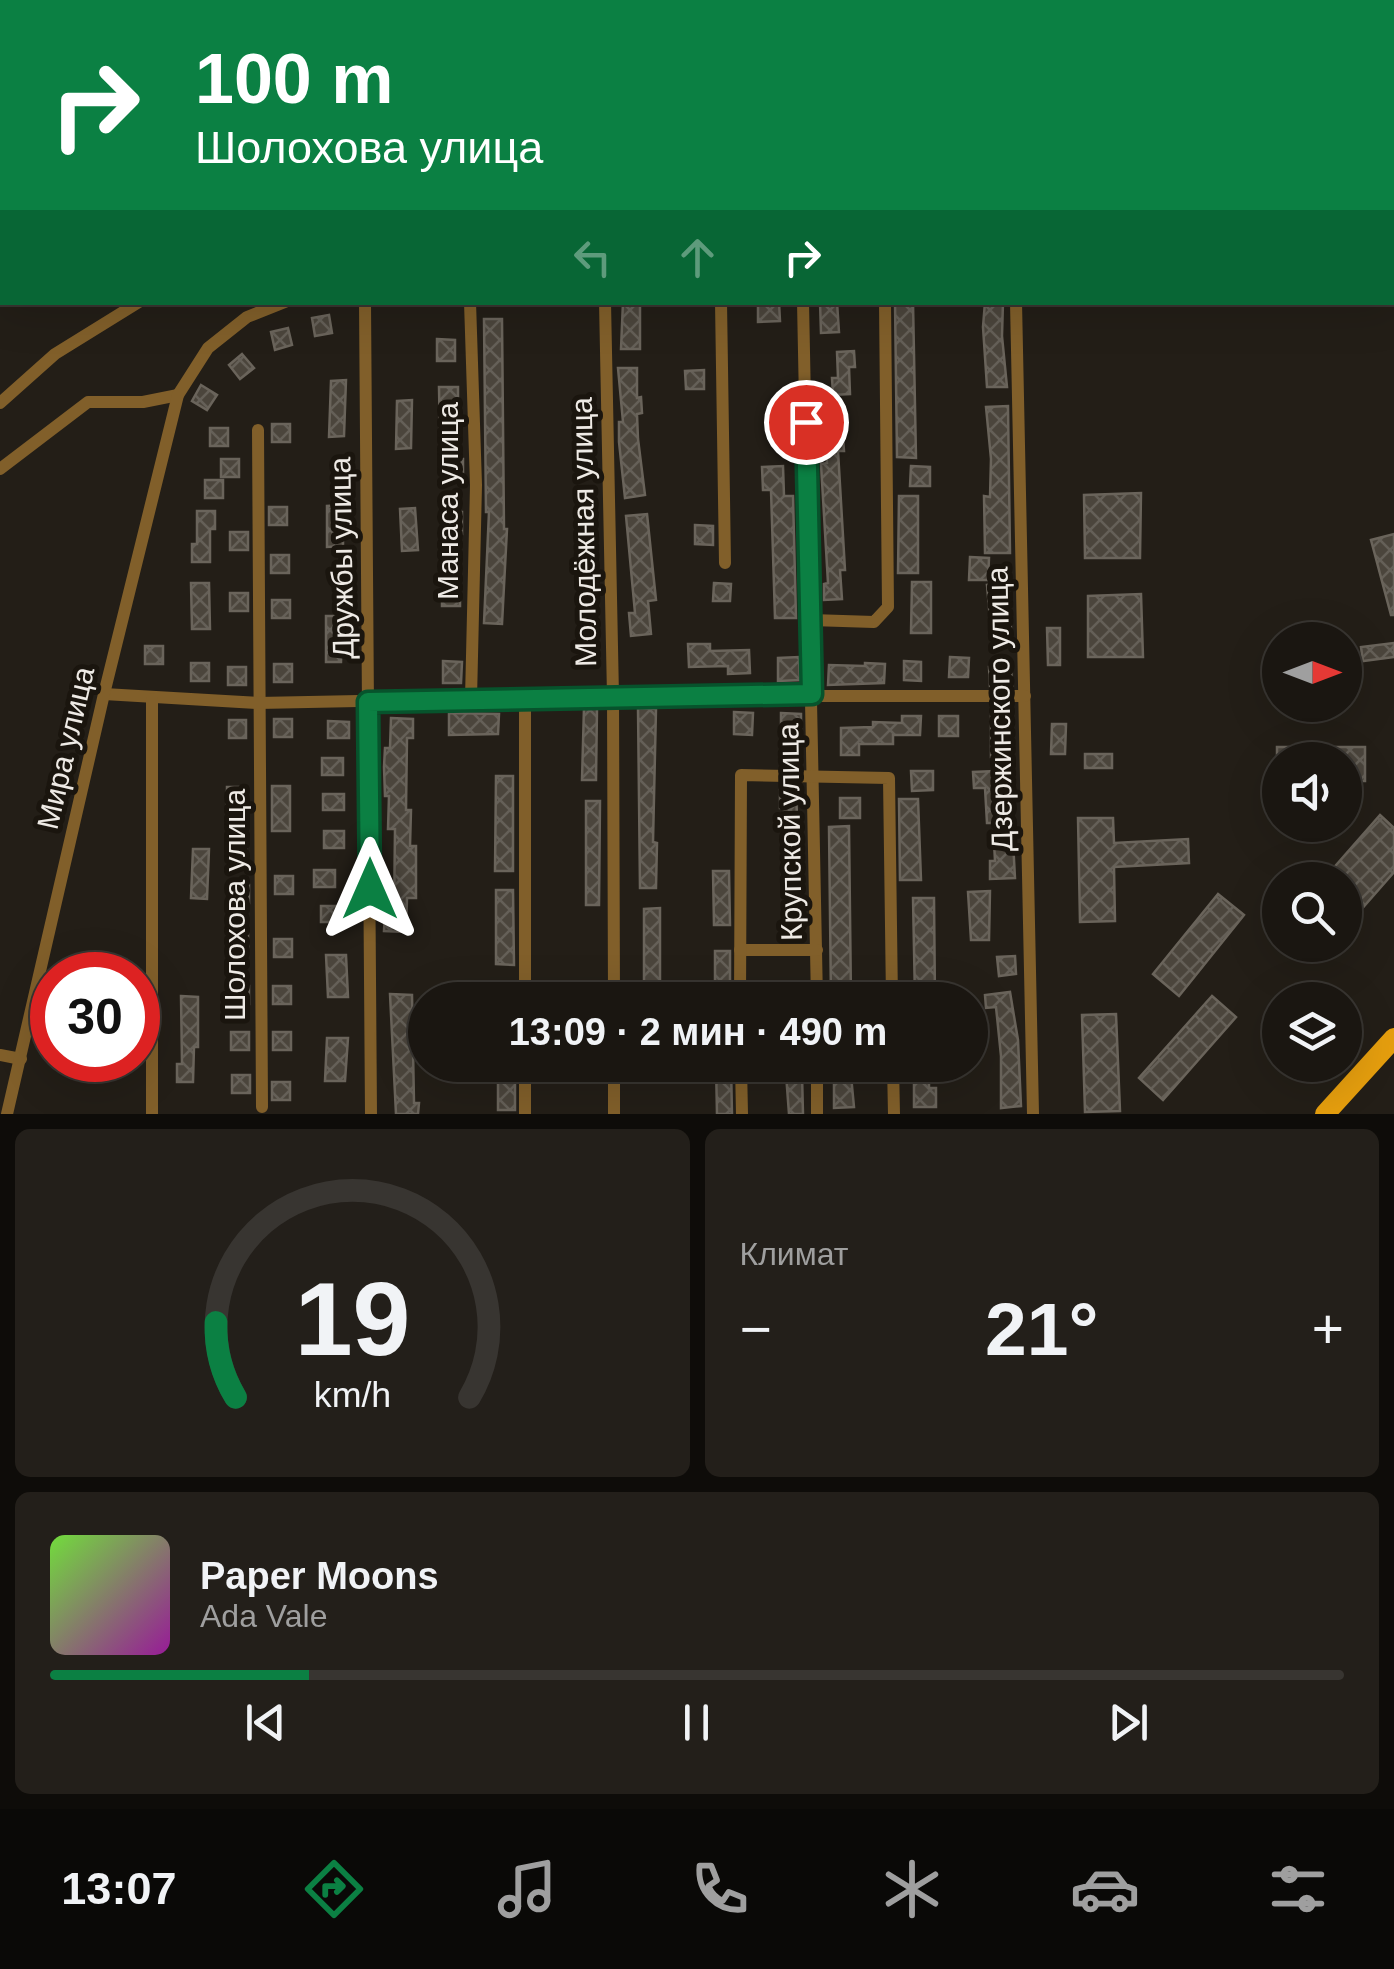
<!DOCTYPE html>
<html lang="ru">
<meta charset="utf-8">
<style>
body{margin:0;font-family:Arial,sans-serif;background:#231f1a;color:#f1f3f6;height:100vh;display:flex;flex-direction:column;font-size:38px;white-space:nowrap}
*{box-sizing:border-box;margin:0}
p{font-size:32px;color:#9f9f9f}
.icon{flex:none;width:55px;height:55px;fill:none;stroke:currentColor;stroke-width:2;stroke-linecap:round;stroke-linejoin:round}
.map{position:relative;height:1114px;overflow:hidden}
.details{display:flex;flex-direction:column;gap:15px;padding:15px;background:#0e0c09;flex:1}
.details>*{flex:none}
.hud{position:absolute;left:0px;top:0px;width:1395px;height:305px;box-shadow:0 10px 40px #0002,0 0 0 2px #383531;background:#0b8043;color:#fff;overflow:hidden}
.needle{width:65px;rotate:90deg}
.buttons{position:absolute;left:1262px;top:622px;display:grid;gap:20px}
.buttons a{display:grid;place-items:center;width:100px;height:100px;border-radius:50%;background:#1a1611;box-shadow:0 10px 40px #0002,0 0 0 2px #383531;font-size:50px}
.speed{position:absolute;left:30px;top:952px;display:flex;gap:20px;font-size:50px;font-weight:700;text-align:center}
.speed>*{display:grid;place-content:center;width:130px;height:130px;border-radius:50%;background:#1a1611;box-shadow:0 10px 40px #0002,0 0 0 2px #383531;line-height:1}
.speed .limit{border:15px solid #d22;background:#fff;color:#111}
.pin{position:absolute;display:grid;place-items:center;width:85px;height:85px;color:#fff;margin:-42px;border:5px solid #fff;border-radius:50%;box-shadow:0 2px 10px #0007}
.me{position:absolute;width:110px;margin:-55px;rotate:0deg;stroke-linejoin:round;filter:drop-shadow(0 0 8px #0008)}
.turn{display:flex;align-items:center;gap:35px;height:210px;padding:0 30px;font-size:45px}
.turn .icon{width:130px;height:130px;stroke-width:2.5}
.turn b{display:block;font-size:70px;line-height:85px}
.lanes{display:flex;align-items:center;height:95px;padding:0 30px;background:#0003;justify-content:center;gap:50px;direction:ltr}
.lanes .off{opacity:.35}
.big{font-size:75px;font-weight:700;line-height:1.1}
.details .widget{flex:1;display:flex;flex-direction:column;justify-content:center;gap:15px;min-width:0;padding:0 35px;border-radius:15px;background:#231f1a}
.details .dial{align-items:center;gap:0}
.dial svg{height:260px;overflow:visible;fill:none;stroke:#383531;stroke-width:7;stroke-linecap:round;text-anchor:middle}
.dial text{fill:#f1f3f6;stroke:none}
.song{display:flex;align-items:center;gap:30px}
.cover{width:120px;height:120px;border-radius:15px;background:linear-gradient(135deg,hsl(100 70% 55%),hsl(300 70% 35%))}
.played{height:10px;border-radius:5px;background:linear-gradient(90deg,#0b8043 20%,#383531 20%)}
.keys{display:flex;justify-content:space-around;direction:ltr}
.heat{display:flex;justify-content:space-between;align-items:center;font-size:55px;direction:ltr}
.details .tiles{flex:1;display:grid;gap:15px;grid-template-columns:1fr 1fr}
.widget:last-child{grid-column:span 2}
.trip{position:absolute;left:408px;top:982px;width:580px;height:100px;border-radius:50px;background:#1a1611;box-shadow:0 10px 40px #0002,0 0 0 2px #383531;font-weight:700;line-height:100px;text-align:center}
.tab-bar{display:flex;height:160px;justify-content:space-around;align-items:center;background:#0a0907;color:#9f9f9f}
.tab-bar .icon{width:70px;height:70px}
.tab-bar .selected{color:#0b8043}
.tab-bar b{font-size:45px;color:#f1f3f6}
.map>svg:first-child{display:block}
</style>
<div class="map">
<svg width="1394" height="1114" viewBox="0 0 1394 1114">
<defs>
<pattern id="building-cross-hatch" width="8" height="8" patternUnits="userSpaceOnUse" patternTransform="scale(2.5)"><rect width="8" height="8" fill="#4b453c"/><path d="M0 0l8 8M0 8l8-8" fill="none" stroke="#656058"/></pattern>
</defs>
<rect width="100%" height="100%" fill="#231e17"/>
<g fill="url(#building-cross-hatch)" stroke="#6a645b" stroke-width="2.5">
<path d="M623,302H640V349H621Z"/>
<path d="M758,302H779L780,321L758,322Z"/>
<path d="M820,302H837L839,332L821,333Z"/>
<path d="M895,302H913L916,458L897,457Z"/>
<path d="M985,302H1003L1002,336L1007,387H987L983,327Z"/>
<path d="M329,315L332,333L315,336L312,318Z"/>
<path d="M484,319H502L504,529H507L502,624L484,623L489,512H486Z"/>
<path d="M288,328L292,345L275,350L271,332Z"/>
<path d="M437,339L455,340V361H437Z"/>
<path d="M854,351L855,367H849L850,394L833,395L832,378H838L837,352Z"/>
<path d="M242,354L254,368L240,379L229,365Z"/>
<path d="M618,368H637V398L641,397L642,413L637,414L638,439L645,495L625,498L619,442V422H623Z"/>
<path d="M704,370V389H686L685,371Z"/>
<path d="M346,380L344,436L329,437L331,381Z"/>
<path d="M201,385L217,395L207,410L192,401Z"/>
<path d="M439,387H458V459H463V480H444L445,440H440Z"/>
<path d="M412,400L411,448L396,449L397,401Z"/>
<path d="M841,406L844,451H838L845,570H840L842,599L824,600V584L828,583L821,464L827,463L824,407Z"/>
<path d="M1008,406L1010,553H985L984,496L990,497L991,459L986,407Z"/>
<rect x="272" y="424" width="18" height="18"/>
<rect x="210" y="428" width="18" height="18"/>
<rect x="221" y="459" width="18" height="18"/>
<path d="M783,466L784,496H793L796,618H775L771,490H763L762,467Z"/>
<path d="M911,466L930,467V486H910Z"/>
<rect x="205" y="480" width="18" height="18"/>
<path d="M1141,493L1140,558H1085L1084,495Z"/>
<path d="M899,496H918V573H898Z"/>
<path d="M343,505V546L327,547V506Z"/>
<rect x="269" y="507" width="18" height="18"/>
<path d="M415,508L418,550L402,551L400,509Z"/>
<path d="M197,511H215V529H210V562H192V544H197Z"/>
<rect x="444" y="512" width="18" height="22"/>
<path d="M647,514L656,600L648,601L651,634L631,636L629,613H635L626,516Z"/>
<path d="M695,525L713,526V545L695,544Z"/>
<rect x="230" y="532" width="18" height="18"/>
<path d="M1394,534V615H1391L1371,540Z"/>
<rect x="271" y="555" width="18" height="18"/>
<path d="M970,557L989,558L988,580H969Z"/>
<path d="M912,582H931V633H911Z"/>
<path d="M191,583H209L210,629H192Z"/>
<path d="M714,583L731,584L730,601H713Z"/>
<rect x="442" y="584" width="18" height="22"/>
<path d="M1009,584L1011,630H991L987,585Z"/>
<rect x="230" y="593" width="18" height="18"/>
<path d="M1141,594L1143,657H1088V596Z"/>
<rect x="272" y="600" width="18" height="18"/>
<path d="M326,616H342L341,662H326Z"/>
<path d="M1047,628H1060V665H1048Z"/>
<path d="M1394,643V657L1363,661L1361,647Z"/>
<path d="M688,644H710V651L749,650L750,673L728,674V666L689,667Z"/>
<rect x="145" y="646" width="18" height="18"/>
<path d="M799,657L800,680L778,681V658Z"/>
<path d="M950,657L969,658L968,677H949Z"/>
<path d="M443,661L462,662L461,683H443Z"/>
<path d="M904,661L921,662V681L904,680Z"/>
<rect x="191" y="663" width="18" height="18"/>
<path d="M865,663L885,664L884,683L828,685L829,665L865,666Z"/>
<rect x="274" y="664" width="18" height="18"/>
<path d="M1011,666L1012,686H990L989,667Z"/>
<rect x="228" y="667" width="18" height="18"/>
<path d="M584,707L597,708L596,780H582Z"/>
<path d="M638,708L656,709L653,842L657,843L656,888H640Z"/>
<path d="M734,712L753,713L752,735L734,734Z"/>
<path d="M449,713L499,714L498,734L449,735Z"/>
<path d="M781,713L801,714V734H781Z"/>
<path d="M1010,713V757H991V714Z"/>
<path d="M902,716H921L920,735H893V744H859V755H841V728L873,727V722L902,723Z"/>
<rect x="939" y="716" width="19" height="20"/>
<path d="M391,718L413,719V738H407L406,810H411L410,846H416V898H407L406,932L384,931L385,912H394L395,829H388L389,796H385L384,767L385,748H390Z"/>
<rect x="274" y="719" width="18" height="18"/>
<rect x="229" y="720" width="17" height="18"/>
<path d="M328,721L349,722V738H328Z"/>
<path d="M1052,724H1066L1065,754H1051Z"/>
<path d="M1277,747H1365V781H1345V760H1277Z"/>
<rect x="1085" y="754" width="27" height="14"/>
<rect x="322" y="758" width="21" height="17"/>
<path d="M911,771H933V790L912,791Z"/>
<path d="M995,771L996,805L1011,804L1015,878L990,879V861H995L993,823H987L985,788H974L973,772Z"/>
<path d="M496,776H513V871H495Z"/>
<rect x="272" y="786" width="18" height="45"/>
<rect x="227" y="787" width="18" height="17"/>
<path d="M796,789L797,817H800L801,926L785,927L784,808H780V790Z"/>
<rect x="323" y="794" width="21" height="16"/>
<rect x="840" y="798" width="20" height="20"/>
<path d="M899,799H918L921,880H900Z"/>
<path d="M586,801H600L599,905H586Z"/>
<path d="M1380,815L1394,828V872L1345,928V880H1323Z"/>
<path d="M1078,818H1113L1114,843L1188,839L1189,863L1114,867L1115,921L1080,922Z"/>
<path d="M849,826L851,1000H831L829,827Z"/>
<rect x="324" y="831" width="20" height="17"/>
<rect x="229" y="839" width="17" height="18"/>
<path d="M193,849H209L207,899L191,898Z"/>
<rect x="314" y="870" width="21" height="17"/>
<path d="M713,871H729L730,925H714Z"/>
<rect x="275" y="876" width="18" height="18"/>
<rect x="231" y="885" width="18" height="18"/>
<path d="M496,890H513L514,965L496,964Z"/>
<path d="M990,891L989,940H971L968,892Z"/>
<path d="M1218,894L1244,915L1179,996L1153,974Z"/>
<path d="M913,898H934L935,1000H915Z"/>
<rect x="321" y="906" width="21" height="16"/>
<path d="M660,908V995L644,996V909Z"/>
<rect x="230" y="934" width="18" height="18"/>
<rect x="274" y="939" width="18" height="18"/>
<rect x="715" y="951" width="15" height="49"/>
<path d="M326,955H346L348,997H328Z"/>
<path d="M1015,956L1016,974L999,976L997,957Z"/>
<rect x="231" y="986" width="18" height="18"/>
<rect x="273" y="986" width="18" height="18"/>
<path d="M1010,992L1018,1040L1021,1106L1001,1108V1056L996,1007L986,1008L985,995Z"/>
<path d="M390,994L412,995L414,1103H419L418,1114H396Z"/>
<path d="M181,996L198,997V1047H194L193,1082H177V1064H182Z"/>
<path d="M1212,996L1236,1017L1163,1100L1139,1078Z"/>
<path d="M1116,1014L1120,1111L1085,1112L1082,1015Z"/>
<rect x="231" y="1032" width="18" height="18"/>
<rect x="273" y="1032" width="18" height="18"/>
<path d="M327,1038H348L345,1081H325Z"/>
<rect x="498" y="1065" width="17" height="45"/>
<path d="M716,1065H731L732,1114H717Z"/>
<path d="M830,1065H850L854,1107L834,1108V1076H831Z"/>
<path d="M914,1065H929V1088H936V1107H914Z"/>
<path d="M786,1074H802L803,1114H789Z"/>
<rect x="232" y="1075" width="18" height="18"/>
<rect x="272" y="1082" width="18" height="18"/>
</g>
<g fill="none" stroke-linecap="round" stroke-linejoin="round">
<g stroke="#815f2a" stroke-width="12">
<path d="M848,0L849,2"/>
<path d="M977,0L980,2"/>
<path d="M823,2L829,0"/>
<path d="M0,276L2,274"/>
<path d="M365,302L371,1114"/>
<path d="M470,302L476,485L471,699"/>
<path d="M605,302L613,696L614,1000"/>
<path d="M721,302L725,563"/>
<path d="M803,302L817,1000"/>
<path d="M1016,302L1033,1114"/>
<path d="M0,403L55,354L139,302"/>
<path d="M258,430L262,1107"/>
<path d="M0,469L88,402H143L178,395"/>
<path d="M811,620L874,622L888,607L885,302"/>
<path d="M104,694L258,703L613,696H1025"/>
<path d="M740,950H817"/>
<path d="M525,1000V698"/>
<path d="M740,1000L741,775L889,778L892,1000"/>
<path d="M0,1055L21,1059"/>
<path d="M614,1065V1114"/>
<path d="M741,1065L742,1114"/>
<path d="M817,1065V1114"/>
<path d="M893,1065L894,1114"/>
<path d="M7,1114L104,694L178,395L208,348L247,317L285,302"/>
<path d="M152,1114V699"/>
<path d="M525,1114V1065"/>
</g>
<path stroke="#e59e0e" stroke-width="20" d="M1325,1114L1394,1038"/>
<g stroke="#d5d1cc" stroke-width="8">
<g id="rail">
<path d="M322,0L328,2"/>
<path d="M1330,0L1331,2"/>
<path d="M644,2L651,0"/>
<path d="M0,111H2"/>
<path d="M0,141L2,140"/>
<path d="M1392,222L1394,227"/>
</g>
</g>
<use href="#rail" stroke="#1a150e" stroke-width="4" stroke-dasharray="11" stroke-linecap="butt"/>
</g>
<g fill="none" stroke-linecap="round" stroke-linejoin="round">
<g stroke="#07532c" stroke-width="25">
<path id="route" d="M370,889L368,702L812,694L806,422"/>
</g>
<use href="#route" stroke="#0b8043" stroke-width="18"/>
</g>
<g text-anchor="middle" stroke-width="10" stroke-linejoin="round" paint-order="stroke">
<g font-size="30" fill="#eeeae5" stroke="#1a150e">
<text transform="translate(448 501) rotate(-90)" y="10">Манаса улица</text>
<text transform="translate(584 532) rotate(-91)" y="10">Молодёжная улица</text>
<text transform="translate(342 558) rotate(-91)" y="10">Дружбы улица</text>
<text transform="translate(1000 709) rotate(-91)" y="10">Дзержинского улица</text>
<text transform="translate(66 748) rotate(-77)" y="10">Мира улица</text>
<text transform="translate(790 832) rotate(-91)" y="10">Крупской улица</text>
<text transform="translate(235 905) rotate(-90)" y="10">Шолохова улица</text>
</g>
</g>
</svg>
<div class="buttons">
<a><svg class="needle" viewBox="-14 -14 28 28"><path d="M0-13l5 13h-10z" fill="#e53935"/><path d="M0 13l5-13h-10z" fill="#9f9f9f"/></svg></a>
<a><svg class="icon" aria-label="sound" viewBox="0 0 24 24"><path d="M4 9h4l5-4v14l-5-4H4zM17 9q2 3 0 6"/></svg></a>
<a><svg class="icon" aria-label="search" viewBox="0 0 24 24"><circle cx="10" cy="10" r="6"/><path d="M15 15l6 6"/></svg></a>
<a><svg class="icon" aria-label="layers" viewBox="0 0 24 24"><path d="M12 4l9 5-9 5-9-5zM3 14l9 5 9-5"/></svg></a>
</div>
<div class="speed"><div class="limit">30</div></div>
<div class="pin" style="left:806px;top:422px;background:#d93025"><svg class="icon" aria-label="arrive" viewBox="0 0 24 24"><path d="M6 21V4h12l-3 4 3 4H6"/></svg></div>
<svg class="me" style="left:370px;top:889px" viewBox="-20 -20 40 40"><path d="M0-17L14 15 0 8-14 15z" fill="#0b8043" stroke="#fff" stroke-width="4"/></svg>
<div class="trip">13:09 · 2 мин · 490 m</div>
<div class="hud">
<div class="turn"><svg class="icon" aria-label="right" viewBox="0 0 24 24"><path d="M7 20v-9h11M14 6l5 5-5 5"/></svg><div><b>100 m</b>Шолохова улица</div></div>
<div class="lanes"><svg class="icon off" aria-label="left" viewBox="0 0 24 24"><path d="M17 20v-9H6M10 6l-5 5 5 5"/></svg><svg class="icon off" aria-label="ahead" viewBox="0 0 24 24"><path d="M12 20V5M6 11l6-6 6 6"/></svg><svg class="icon" aria-label="right" viewBox="0 0 24 24"><path d="M7 20v-9h11M14 6l5 5-5 5"/></svg></div>
</div>
</div>
<section class="details">
<div class="tiles">
<div class="widget dial"><svg viewBox="0 0 100 80">
<path d="M14 69A42 42 0 1 1 86 69"/>
<path d="M14 69A42 42 0 0 1 8 46" stroke="#0b8043"/>
<text x="50" y="56" font-size="32" font-weight="700">19</text>
<text x="50" y="72" font-size="11">km/h</text>
</svg></div>
<div class="widget"><p>Климат</p>
<div class="heat"><a>−</a><b class="big">21°</b><a>+</a></div>
</div>
<div class="widget">
<div class="song"><i class="cover"></i><div><b>Paper Moons</b><p>Ada Vale</p></div></div>
<div class="played"></div>
<div class="keys"><svg class="icon" aria-label="previous" viewBox="0 0 24 24"><path d="M18 5L8 12l10 7zM5 5v14"/></svg><svg class="icon" aria-label="pause" viewBox="0 0 24 24"><path d="M8 5v14M16 5v14"/></svg><svg class="icon" aria-label="next" viewBox="0 0 24 24"><path d="M6 5l10 7-10 7zM19 5v14"/></svg></div>
</div>
</div>
</section>
<nav class="tab-bar">
<b>13:07</b>
<svg class="icon selected" aria-label="directions" viewBox="0 0 24 24"><path d="M12 3l9 9-9 9-9-9zM9 14v-3h6M13 9l2 2-2 2"/></svg>
<svg class="icon" aria-label="music" viewBox="0 0 24 24"><path d="M9 18V5l10-2v13"/><circle cx="6" cy="18" r="3"/><circle cx="16" cy="16" r="3"/></svg>
<svg class="icon" aria-label="phone" viewBox="0 0 24 24"><path d="M5 4h4l2 5-3 2q2 4 5 5l2-3 5 2v4C11 20 4 13 5 4z"/></svg>
<svg class="icon" aria-label="climate" viewBox="0 0 24 24"><path d="M12 3v18M4 7l16 10M4 17L20 7"/></svg>
<svg class="icon" aria-label="car" viewBox="0 0 24 24"><path d="M5 17H2v-5l4-1 3-4h7l3 4 3 1v5h-3M9 17h6M6 11h13"/><circle cx="7" cy="17" r="2"/><circle cx="17" cy="17" r="2"/></svg>
<svg class="icon" aria-label="filters" viewBox="0 0 24 24"><path d="M4 7h16M4 17h16"/><circle cx="9" cy="7" r="2"/><circle cx="15" cy="17" r="2"/></svg>
</nav>
